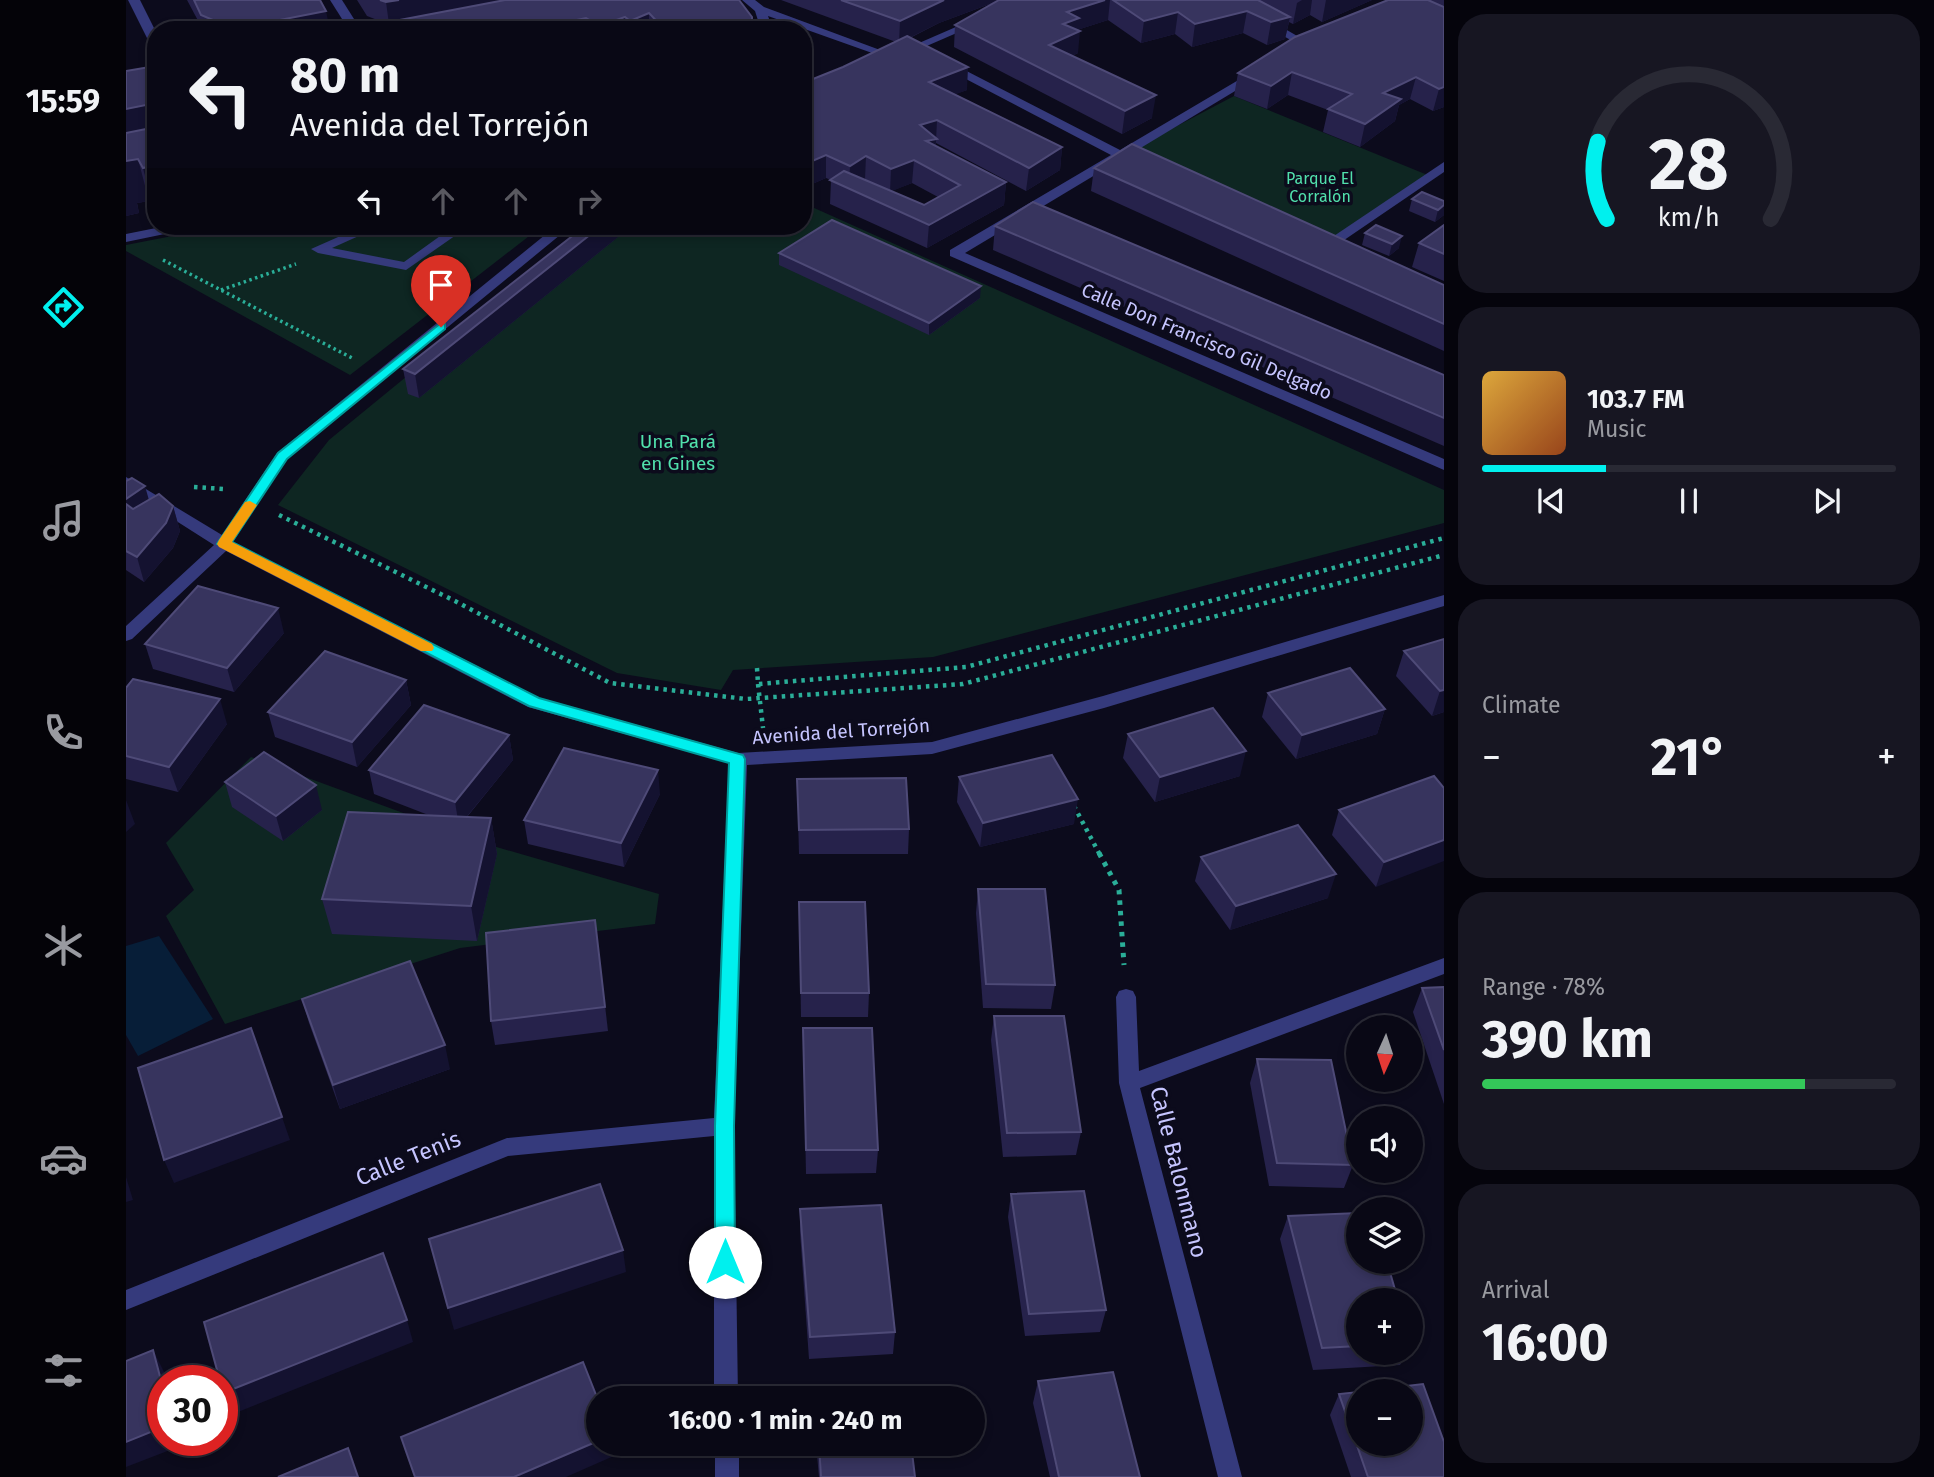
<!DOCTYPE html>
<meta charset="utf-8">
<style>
body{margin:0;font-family:"Fira Sans",sans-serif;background:#171622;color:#f1f3f6;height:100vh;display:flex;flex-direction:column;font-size:26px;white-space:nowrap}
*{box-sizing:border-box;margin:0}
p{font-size:23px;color:#999aa0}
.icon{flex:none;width:38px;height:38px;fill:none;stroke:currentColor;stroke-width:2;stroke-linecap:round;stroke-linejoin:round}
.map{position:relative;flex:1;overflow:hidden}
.panel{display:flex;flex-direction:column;gap:14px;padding:14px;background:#05040c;width:490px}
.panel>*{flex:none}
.top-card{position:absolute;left:21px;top:21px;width:665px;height:214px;border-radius:28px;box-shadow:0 4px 10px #0003,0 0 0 2px #292934;background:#090815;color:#f1f3f6;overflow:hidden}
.needle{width:46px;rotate:183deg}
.controls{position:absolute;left:1220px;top:1015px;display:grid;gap:14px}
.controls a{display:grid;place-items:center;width:77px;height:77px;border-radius:50%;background:#090815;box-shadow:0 4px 10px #0003,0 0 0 2px #292934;font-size:35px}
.speed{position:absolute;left:21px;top:1365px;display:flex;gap:14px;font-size:35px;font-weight:700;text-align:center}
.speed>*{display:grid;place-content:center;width:91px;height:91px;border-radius:50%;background:#090815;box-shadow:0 4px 10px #0003,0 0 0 2px #292934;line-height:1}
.speed .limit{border:10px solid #d22;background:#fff;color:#111}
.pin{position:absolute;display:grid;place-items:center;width:60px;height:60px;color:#fff;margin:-72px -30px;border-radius:50% 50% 50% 0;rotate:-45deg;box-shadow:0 0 7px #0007}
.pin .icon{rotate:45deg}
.me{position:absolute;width:77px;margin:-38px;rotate:0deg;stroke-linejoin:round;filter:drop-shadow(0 0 5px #0008)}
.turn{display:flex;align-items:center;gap:24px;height:147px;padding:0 28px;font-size:32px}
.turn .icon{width:91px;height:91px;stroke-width:2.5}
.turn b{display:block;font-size:49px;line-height:60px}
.lanes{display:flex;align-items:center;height:66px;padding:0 28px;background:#0003;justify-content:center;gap:35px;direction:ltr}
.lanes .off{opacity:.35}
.big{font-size:52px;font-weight:700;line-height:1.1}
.panel .tile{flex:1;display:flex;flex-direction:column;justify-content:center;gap:10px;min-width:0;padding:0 24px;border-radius:28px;background:#171622}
.panel .dial{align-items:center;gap:0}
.dial svg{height:182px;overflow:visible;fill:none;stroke:#292934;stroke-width:7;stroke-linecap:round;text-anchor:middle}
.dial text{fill:#f1f3f6;stroke:none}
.song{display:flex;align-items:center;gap:21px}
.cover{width:84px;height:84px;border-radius:10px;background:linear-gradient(135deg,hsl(40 70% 55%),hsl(20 70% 35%))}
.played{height:7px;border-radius:4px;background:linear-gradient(90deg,#00f0ee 30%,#292934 30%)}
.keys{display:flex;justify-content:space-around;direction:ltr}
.heat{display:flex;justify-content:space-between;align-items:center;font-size:38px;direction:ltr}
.charge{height:10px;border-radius:5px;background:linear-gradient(90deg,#34c759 78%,#292934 0)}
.trip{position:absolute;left:460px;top:1386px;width:399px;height:70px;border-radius:35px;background:#090815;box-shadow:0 4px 10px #0003,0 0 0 2px #292934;font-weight:700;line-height:70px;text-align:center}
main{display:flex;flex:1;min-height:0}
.tab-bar{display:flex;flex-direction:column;width:126px;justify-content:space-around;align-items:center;background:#040308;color:#999aa0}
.tab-bar .icon{width:49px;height:49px}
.tab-bar .selected{color:#00f0ee}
.tab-bar b{font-size:32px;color:#f1f3f6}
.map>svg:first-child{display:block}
</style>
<main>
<nav class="tab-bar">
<b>15:59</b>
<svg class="icon selected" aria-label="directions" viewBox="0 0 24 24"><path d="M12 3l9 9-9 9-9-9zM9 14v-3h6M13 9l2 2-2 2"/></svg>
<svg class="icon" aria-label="music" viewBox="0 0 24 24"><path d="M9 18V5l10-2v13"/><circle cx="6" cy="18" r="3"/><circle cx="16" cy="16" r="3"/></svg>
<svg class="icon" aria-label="phone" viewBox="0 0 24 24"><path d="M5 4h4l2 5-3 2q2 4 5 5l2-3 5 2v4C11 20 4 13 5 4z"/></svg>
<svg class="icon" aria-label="climate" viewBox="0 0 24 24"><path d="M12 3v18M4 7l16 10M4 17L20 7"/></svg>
<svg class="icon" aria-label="car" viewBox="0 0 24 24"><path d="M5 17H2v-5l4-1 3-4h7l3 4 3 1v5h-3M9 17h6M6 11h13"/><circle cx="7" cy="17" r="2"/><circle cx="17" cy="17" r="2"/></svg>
<svg class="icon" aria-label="filters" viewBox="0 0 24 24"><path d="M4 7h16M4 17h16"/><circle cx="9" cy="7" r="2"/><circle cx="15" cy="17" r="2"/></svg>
</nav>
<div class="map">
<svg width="1318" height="1477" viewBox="0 0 1318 1477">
<rect width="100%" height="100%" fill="#0c0b1c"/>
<g fill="#0e2622">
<path d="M1108,96L1304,176L1200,246L994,156Z"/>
<path d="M677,203L1318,490V523L807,657L607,670L595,690L491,673L152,505L203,440L457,232L469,226H677Z"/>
<path d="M98,226H416L224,375L0,251V245Z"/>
<path d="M125,757L367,846L533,894L529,924L334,948L99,1024L40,916L68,890L40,843Z"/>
</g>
<path fill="#071e38" d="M33,936L87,1019L12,1056L0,1035V946Z"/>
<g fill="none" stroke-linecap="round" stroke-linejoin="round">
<g stroke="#2aae98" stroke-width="3.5" stroke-dasharray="2.5 3.5" stroke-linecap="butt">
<path d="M139,226L167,236"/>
<path d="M37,260L228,359"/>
<path d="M95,290L170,264"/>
</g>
<g stroke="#2aae98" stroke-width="4.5" stroke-dasharray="3.5 5" stroke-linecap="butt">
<path d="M68,487L98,489"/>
<path d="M153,515L329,601L484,683L620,699L837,684L1318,555"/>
<path d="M631,668L632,684L840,667L1318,538"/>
<path d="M632,684L637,728"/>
<path d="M948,806L974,855"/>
</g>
<path stroke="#2aae98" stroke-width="5" stroke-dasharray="4.5 6" stroke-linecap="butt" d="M973,853L993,890L998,965"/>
<path fill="#353a7c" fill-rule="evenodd" d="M1318,162V172L1205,249H1195L1193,246Z"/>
<path fill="#353a7c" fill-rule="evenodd" d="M237,226H255L206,248L278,262L328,226H343L280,270L192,253L185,249Z"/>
<g fill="#353a7c" fill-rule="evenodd">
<path d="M2,0H14L30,32V47L24,44Z"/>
<path d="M204,0H216L235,30H223Z"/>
<path d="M616,0H629L638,7L773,57L763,59L642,16L647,30H635L629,11Z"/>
<path d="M1095,0H1109L1185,44L1175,46Z"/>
<path d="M846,20L856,22L780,55L770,53Z"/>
<path d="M817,63H825L994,150L1126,72H1134V76L1003,155L1014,160V166H1006L994,160L839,253L1318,459V470L824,256V250L985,155L817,67Z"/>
<path d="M40,226H65L58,230L0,242V234Z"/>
<path d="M430,226H445L161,459L107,542L414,698L612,753L806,742L977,696L1318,595V606L978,708L806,754L621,765L608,1126L612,1398H588V1136L382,1156L0,1310V1290L381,1138L588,1118L603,763L402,707L100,551L6,639L0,641V626L88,545L0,489V477L96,535L151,453Z"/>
<path d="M1318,958V974L1014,1088L1116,1477H1092L993,1083L990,997L993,991L1000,989L1007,991L1010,997L1013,1071Z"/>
<rect x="589" y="1444" width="24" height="33"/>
</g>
</g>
<g fill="#26224b" fill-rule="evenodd">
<path d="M61,0H194L204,30H77Z"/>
<path d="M231,0H613L627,30H221L259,23L241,16Z"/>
<path d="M655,0H1246L1196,22L1184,15L1167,24L1163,22L1159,39L1141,45L1117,33L1066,47L1049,34L1015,43L982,20L951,30L952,53L946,56L1026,118L996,134L828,47L829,25L872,1L813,23L784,38L841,90L829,94L936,147L934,170L900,191L810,143V146L880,182L878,205L801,248L704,204L705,180L700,178L677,188L717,67L770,42ZM786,183L812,197L798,205L765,191Z"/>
<path d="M1262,0H1318V107L1307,111L1284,99L1273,105L1269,121L1234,147L1197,132L1202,110L1162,95L1141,109L1108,96L1112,73Z"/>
<path d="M30,66V210L28,211L23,201L11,203L13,213L0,216Z"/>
<path d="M968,168L1318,285V351L965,191Z"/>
<path d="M1286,199L1318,201V215L1309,222L1283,211Z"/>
<path d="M1250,225L1273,248L1263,256L1236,245L1239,233Z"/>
<path d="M1318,225V281L1286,267L1293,243Z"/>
<path d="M869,226L1318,375V446L867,250Z"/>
<path d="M492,237L293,398L282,394L277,369Z"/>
<path d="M653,253L854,298L803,335L653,265Z"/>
<path d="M0,481L23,500L47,506L54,531L47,548L18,582L0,570Z"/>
<path d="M158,633L108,692L27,669L19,644Z"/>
<path d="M1318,639V712L1306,716L1270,676L1278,651Z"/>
<path d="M280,680L285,705L231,767L149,737L142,712Z"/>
<path d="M0,688L101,724L52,792L0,779Z"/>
<path d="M1142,693L1259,709L1251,734L1170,759L1136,717Z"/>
<path d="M1002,734L1114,776L1029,802L997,758Z"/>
<path d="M383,735L387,760L341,817L365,818L371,854L351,941L206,934L196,899L305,816L248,794L243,770Z"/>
<path d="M833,777L948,824L854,847L831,802Z"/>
<path d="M671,779L783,829L782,854H673Z"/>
<path d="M99,782L196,810L157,841L106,807Z"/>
<path d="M1318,788L1250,887L1206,835L1213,810Z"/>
<path d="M534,794L498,867L402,844L398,820Z"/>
<path d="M1075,857L1202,898L1104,930L1069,881Z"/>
<path d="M852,889L929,985L925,1009L857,1008L850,913Z"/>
<path d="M673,902L743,993L742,1017H675Z"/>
<path d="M469,920L482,1031L369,1045L365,1021Z"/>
<path d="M1318,987V1104L1287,1012L1296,988Z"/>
<path d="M176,999L324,1069L214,1109L183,1023Z"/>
<path d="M868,1016L955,1132L950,1155L877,1157L865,1040Z"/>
<path d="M677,1028L752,1150L750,1173L680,1174Z"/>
<path d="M1131,1059L1227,1165L1218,1188L1143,1186L1124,1083Z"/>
<path d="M885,1194L980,1310L974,1332L899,1336L882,1217Z"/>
<path d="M674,1209L769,1332L767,1354L683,1359L674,1232Z"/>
<path d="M1162,1216L1232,1300V1353H1281L1274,1365L1187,1370L1154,1239Z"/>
<path d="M912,1381L1014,1477H924L907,1403Z"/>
<path d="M1213,1394L1318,1477H1225L1204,1415Z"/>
<path d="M690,1444H785L789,1477H693Z"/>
</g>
<g fill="#141230">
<path d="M273,0H382L263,24L260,2Z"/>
<path d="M818,0H874L813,23L773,43L774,21Z"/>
<path d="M979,0H984L982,20L951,30L954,31L952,53L920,68L923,45L941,12Z"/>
<path d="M1176,0H1186L1184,15L1167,24L1171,3Z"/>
<path d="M1200,0H1246L1196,22Z"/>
<path d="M200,11L204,30L108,29Z"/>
<path d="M1121,11L1117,33L1066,47L1069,24Z"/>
<path d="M1052,12L1049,34L1015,43L1018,21Z"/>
<path d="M523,13V30H505L504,21Z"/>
<path d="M499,17L500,30H474V26Z"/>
<path d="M1164,17L1159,39L1141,45L1145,22Z"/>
<path d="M460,18L461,30H402Z"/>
<path d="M842,67L841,90L802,105L803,82Z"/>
<path d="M1166,72L1162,95L1141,109L1145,86Z"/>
<path d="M1290,77L1284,99L1273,105L1269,121L1234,147L1239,124L1257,93Z"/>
<path d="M1318,87V107L1307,111L1313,89Z"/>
<path d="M1030,95L1026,118L996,134L999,111Z"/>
<path d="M30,103V127L0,133V109Z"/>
<path d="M811,120L809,162L794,125Z"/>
<path d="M936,147L934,170L900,191L903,168Z"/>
<path d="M700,155V178L677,188V165Z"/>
<path d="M740,156L739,179L723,189L724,166Z"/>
<path d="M12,159L23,201L11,203L13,213L0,216V161Z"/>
<path d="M788,160L786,183L764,192L765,169Z"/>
<path d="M30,165V210L28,211L17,168Z"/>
<path d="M880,182L878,205L801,248L803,225Z"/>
<path d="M1318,205V215L1309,222L1312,210Z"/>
<path d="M475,226H491L492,237L293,398L289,374Z"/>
<path d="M1276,236L1273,248L1263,256L1266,244Z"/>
<path d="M855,286L854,298L803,335V323Z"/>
<path d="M19,486L26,511L0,513V499Z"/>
<path d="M47,506L54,531L47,548L18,582L11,557Z"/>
<path d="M152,608L158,633L108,692L101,668Z"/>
<path d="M280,680L285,705L231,767L226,742Z"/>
<path d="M1318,690V712L1306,716L1314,691Z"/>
<path d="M94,699L101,724L52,792L43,767Z"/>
<path d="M1259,709L1251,734L1170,759L1176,735Z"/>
<path d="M383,735L387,760L333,826L329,802Z"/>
<path d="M1120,751L1114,776L1029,802L1034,777Z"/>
<path d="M532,770L534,794L498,867L495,843Z"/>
<path d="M190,785L196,810L157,841L150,816Z"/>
<path d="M952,799L948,824L854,847L857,823Z"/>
<path d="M0,800L9,824L0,832Z"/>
<path d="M365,818L371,854L351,941L345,906Z"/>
<path d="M1318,840V861L1250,887L1258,862Z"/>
<path d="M1210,874L1202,898L1104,930L1110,906Z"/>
<path d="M319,1045L324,1069L214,1109L207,1085Z"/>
<path d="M156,1117L164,1140L48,1183L38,1160Z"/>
<path d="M0,1177L7,1200L0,1202Z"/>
<path d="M497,1250L500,1272L328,1330L322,1308Z"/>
<path d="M281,1320L287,1342L107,1414L97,1393Z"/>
<path d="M27,1350L38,1372L40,1381H37V1388Z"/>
<path d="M37,1427V1440H55L57,1445L0,1467V1442Z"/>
<path d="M472,1441V1444H488L490,1455L440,1477H388Z"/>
</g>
<g fill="#37345e" stroke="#4e4a77" stroke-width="2">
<path d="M68,0H194L200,11L108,29L75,15Z"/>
<path d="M254,0H273L260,2Z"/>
<path d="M379,0H613L626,17V30H539L523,13L504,21L499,17L474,26L460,18L402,30H221Z"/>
<path d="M715,0H818L774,21Z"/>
<path d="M873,0H979L941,12L953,18L937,24L954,31L923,45L1030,95L999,111L829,25Z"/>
<path d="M987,0H1132L1164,17L1145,22L1121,11L1069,24L1052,12L1018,21Z"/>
<path d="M1262,0H1302L1318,7V87L1313,89L1290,77L1257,93L1275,99L1239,124L1202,109L1226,94L1166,72L1145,86L1112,73L1169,37Z"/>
<path d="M781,36L842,67L803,82L936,147L903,168L811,120L794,125L811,139L800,141L880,182L803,225L704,180L718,171L798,205L834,185L788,160L765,169L740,156L724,166L700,155L677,165V83L717,67Z"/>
<path d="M30,66V103L0,109V71Z"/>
<path d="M30,127V165L17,168L12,159L0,161V133Z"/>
<path d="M1006,144L1318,285V324L968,168Z"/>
<path d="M1296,192L1318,201V205L1312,210L1286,199Z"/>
<path d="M907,202L1318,375V418L869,226Z"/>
<path d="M706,220L855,286L803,323L653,253Z"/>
<path d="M1250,225L1276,236L1266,244L1239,233Z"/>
<path d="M1318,225V254L1293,243Z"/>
<path d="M459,226H475L289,374L277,369Z"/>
<path d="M6,478L19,486L0,499V481Z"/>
<path d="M33,494L47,506L40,523L11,557L0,551V504L7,509Z"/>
<path d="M72,586L152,608L101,668L19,644Z"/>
<path d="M1318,639V690L1314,691L1278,651Z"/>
<path d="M199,651L280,680L226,742L142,712Z"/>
<path d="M1224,668L1259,709L1176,735L1142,693Z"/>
<path d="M7,679L94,699L43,767L0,756V688Z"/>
<path d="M298,705L383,735L329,802L243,770Z"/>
<path d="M1087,708L1120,751L1034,777L1002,734Z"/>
<path d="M438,748L532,770L495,843L398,820Z"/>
<path d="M138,752L190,785L150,816L99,782Z"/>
<path d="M926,755L952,799L857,823L833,777Z"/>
<path d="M1308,776L1318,788V840L1258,862L1213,810Z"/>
<path d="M780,778L783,829L673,830L671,779Z"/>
<path d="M222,812L365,818L345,906L196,899Z"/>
<path d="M1172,825L1210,874L1110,906L1075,857Z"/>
<path d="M852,889H919L929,985L860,984Z"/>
<path d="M673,902H739L743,993H675Z"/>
<path d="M469,920L479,1007L365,1021L360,933Z"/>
<path d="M284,961L319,1045L207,1085L176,999Z"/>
<path d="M1318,987V1050L1296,988Z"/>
<path d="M868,1016H938L955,1132L881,1133Z"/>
<path d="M125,1028L156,1117L38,1160L12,1068Z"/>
<path d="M677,1028H746L752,1150H680Z"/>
<path d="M1131,1059L1205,1060L1227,1165L1151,1163Z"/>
<path d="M474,1184L497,1250L322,1308L303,1239Z"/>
<path d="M958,1191L980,1310L903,1314L885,1194Z"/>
<path d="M755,1205L769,1332L684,1337L674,1209Z"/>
<path d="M1232,1213V1262H1261L1272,1300H1232V1346L1196,1348L1162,1216Z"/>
<path d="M257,1253L281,1320L97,1393L96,1381H94L78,1322Z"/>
<path d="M27,1350L37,1388V1427L0,1442V1361Z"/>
<path d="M457,1362L472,1400V1441L388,1477H289L275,1437Z"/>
<path d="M987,1372L1014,1477H933L912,1381Z"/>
<path d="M1297,1384L1318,1442V1477H1242L1213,1394L1232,1392V1444H1284V1391H1238Z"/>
<path d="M780,1396V1398H747Z"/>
<path d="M693,1444H785L789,1477H695Z"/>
<path d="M222,1448L232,1477H152Z"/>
</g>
<path fill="#00f0ee" stroke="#009c9b" stroke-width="2" d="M315,323L319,324V329L161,459L106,542L413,698L617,755L619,759L608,1126L609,1262L606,1269L599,1271L592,1269L589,1262V1126L603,763L403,706L91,544L152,453Z"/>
<path fill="#f59e0b" d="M124,501L131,505L106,542L306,644L308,648L306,651H295L93,547L91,544L93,540L119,502Z"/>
<g text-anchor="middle" stroke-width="7" stroke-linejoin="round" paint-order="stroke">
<g font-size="16" fill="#51e0ac" stroke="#0c0b1c">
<text x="1194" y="184">Parque El<tspan x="1194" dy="18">Corralón</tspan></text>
</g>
<g font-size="19" fill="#c6c5ff" stroke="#0c0b1c">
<text transform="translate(1081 341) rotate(23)" y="7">Calle Don Francisco Gil Delgado</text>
<text transform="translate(715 731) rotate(-4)" y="7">Avenida del Torrejón</text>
</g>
<g font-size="19" fill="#51e0ac" stroke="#0c0b1c">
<text x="552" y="448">Una Pará<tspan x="552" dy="22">en Gines</tspan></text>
</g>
<g font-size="23" fill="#c6c5ff" stroke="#0c0b1c">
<text transform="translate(282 1158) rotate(-22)" y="8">Calle Tenis</text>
<text transform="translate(1053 1172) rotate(76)" y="8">Calle Balonmano</text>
</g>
</g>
</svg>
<div class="controls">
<a><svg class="needle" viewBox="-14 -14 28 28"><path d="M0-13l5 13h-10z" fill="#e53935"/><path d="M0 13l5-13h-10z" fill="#999aa0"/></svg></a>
<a><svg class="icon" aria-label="sound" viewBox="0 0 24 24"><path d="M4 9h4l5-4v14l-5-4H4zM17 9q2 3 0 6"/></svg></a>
<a><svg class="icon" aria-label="layers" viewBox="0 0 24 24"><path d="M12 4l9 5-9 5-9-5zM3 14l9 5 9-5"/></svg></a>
<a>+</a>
<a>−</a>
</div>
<div class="speed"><div class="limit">30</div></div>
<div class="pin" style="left:315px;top:327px;background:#d93025"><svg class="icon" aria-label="arrive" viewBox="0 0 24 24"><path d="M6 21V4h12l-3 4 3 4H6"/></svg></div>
<svg class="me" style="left:599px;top:1262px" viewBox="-20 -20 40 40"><circle r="19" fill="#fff"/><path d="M0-13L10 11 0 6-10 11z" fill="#00f0ee"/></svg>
<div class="trip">16:00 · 1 min · 240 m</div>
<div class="top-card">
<div class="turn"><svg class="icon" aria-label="left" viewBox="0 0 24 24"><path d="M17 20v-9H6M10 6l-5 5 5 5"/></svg><div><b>80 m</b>Avenida del Torrejón</div></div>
<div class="lanes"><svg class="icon" aria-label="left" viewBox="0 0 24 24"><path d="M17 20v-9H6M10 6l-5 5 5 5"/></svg><svg class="icon off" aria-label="ahead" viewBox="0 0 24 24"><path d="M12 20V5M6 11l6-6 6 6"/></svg><svg class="icon off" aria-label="ahead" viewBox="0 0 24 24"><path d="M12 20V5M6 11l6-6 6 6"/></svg><svg class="icon off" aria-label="right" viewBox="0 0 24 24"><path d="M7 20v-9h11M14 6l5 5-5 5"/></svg></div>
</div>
</div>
<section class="panel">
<div class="tile dial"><svg viewBox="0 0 100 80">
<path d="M14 69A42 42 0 1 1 86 69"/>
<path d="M14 69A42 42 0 0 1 10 35" stroke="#00f0ee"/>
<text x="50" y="56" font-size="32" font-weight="700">28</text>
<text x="50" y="72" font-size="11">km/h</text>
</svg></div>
<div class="tile">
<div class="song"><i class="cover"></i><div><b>103.7 FM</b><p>Music</p></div></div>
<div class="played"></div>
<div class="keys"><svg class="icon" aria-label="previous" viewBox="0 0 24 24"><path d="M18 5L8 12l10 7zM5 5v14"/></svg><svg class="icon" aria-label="pause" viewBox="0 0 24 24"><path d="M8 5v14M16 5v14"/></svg><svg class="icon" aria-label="next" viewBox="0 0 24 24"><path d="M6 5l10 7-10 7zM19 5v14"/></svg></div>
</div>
<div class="tile"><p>Climate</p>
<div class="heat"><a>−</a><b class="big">21°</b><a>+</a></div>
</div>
<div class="tile"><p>Range · 78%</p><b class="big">390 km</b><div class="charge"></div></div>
<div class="tile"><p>Arrival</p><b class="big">16:00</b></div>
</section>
</main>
